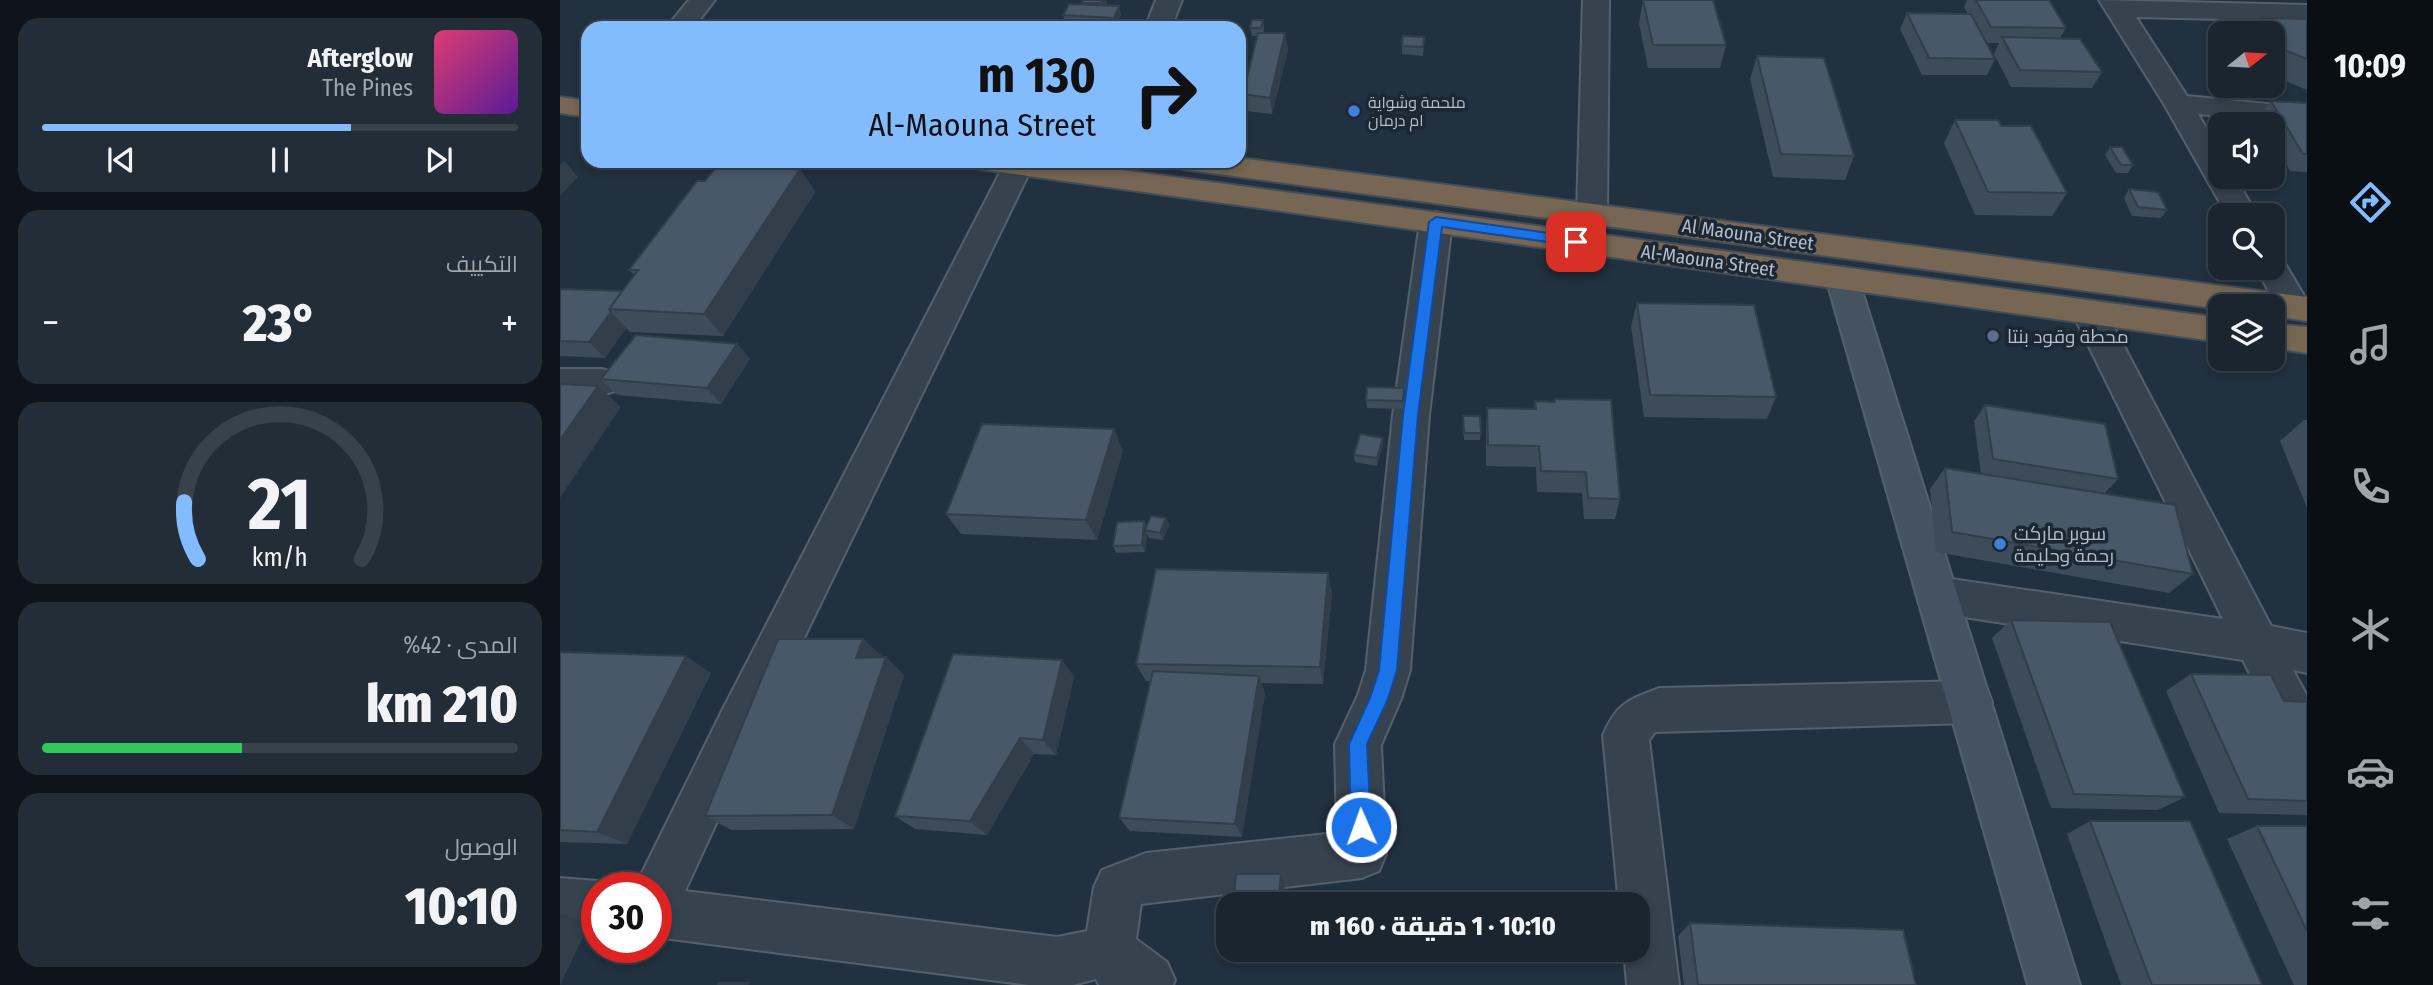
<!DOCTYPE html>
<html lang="ar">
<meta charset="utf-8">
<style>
body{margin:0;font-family:"Fira Sans Condensed",Cairo,sans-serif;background:#232d37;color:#f1f3f6;direction:rtl;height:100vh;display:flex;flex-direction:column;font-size:26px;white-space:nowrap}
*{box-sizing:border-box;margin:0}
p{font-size:23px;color:#9fa5aa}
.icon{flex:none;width:38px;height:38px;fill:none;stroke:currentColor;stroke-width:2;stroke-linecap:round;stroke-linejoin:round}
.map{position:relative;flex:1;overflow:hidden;direction:ltr}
.side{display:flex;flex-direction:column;gap:18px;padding:18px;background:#0e141a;width:560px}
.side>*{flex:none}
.guide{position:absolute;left:21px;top:21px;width:665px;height:147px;border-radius:21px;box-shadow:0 4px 10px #0003,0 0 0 2px #38424b;direction:rtl;background:#83bcfe;color:#111;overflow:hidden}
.needle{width:46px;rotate:72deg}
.tools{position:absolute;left:1648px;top:21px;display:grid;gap:14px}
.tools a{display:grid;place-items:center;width:77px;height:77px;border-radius:14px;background:#1a252f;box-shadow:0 4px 10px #0003,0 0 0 2px #38424b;font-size:35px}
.speed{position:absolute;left:21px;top:872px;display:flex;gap:14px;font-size:35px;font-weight:700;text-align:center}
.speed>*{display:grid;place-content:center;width:91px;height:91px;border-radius:50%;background:#1a252f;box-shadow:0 4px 10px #0003,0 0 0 2px #38424b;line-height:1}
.speed .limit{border:10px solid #d22;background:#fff;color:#111}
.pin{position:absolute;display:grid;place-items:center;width:60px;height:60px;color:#fff;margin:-30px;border-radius:14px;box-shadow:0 4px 10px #0006}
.me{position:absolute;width:77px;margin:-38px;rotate:358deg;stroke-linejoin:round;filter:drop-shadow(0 0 5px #0008)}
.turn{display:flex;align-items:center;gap:24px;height:147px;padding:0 35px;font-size:32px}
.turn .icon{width:91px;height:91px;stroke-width:2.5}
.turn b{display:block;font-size:49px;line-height:60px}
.big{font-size:52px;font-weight:800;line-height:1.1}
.side .widget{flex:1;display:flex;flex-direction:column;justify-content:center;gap:10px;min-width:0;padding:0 24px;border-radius:21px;background:#232d37}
.side .dial{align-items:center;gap:0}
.dial svg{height:182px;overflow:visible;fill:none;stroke:#38424b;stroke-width:7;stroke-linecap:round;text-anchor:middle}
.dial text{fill:#f1f3f6;stroke:none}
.song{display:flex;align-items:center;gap:21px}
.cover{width:84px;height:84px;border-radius:10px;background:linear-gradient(135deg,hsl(340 70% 55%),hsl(270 70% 35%))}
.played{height:7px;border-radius:4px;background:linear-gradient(90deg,#83bcfe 65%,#38424b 65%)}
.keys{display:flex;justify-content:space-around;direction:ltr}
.heat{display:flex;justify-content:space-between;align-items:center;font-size:38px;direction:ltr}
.charge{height:10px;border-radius:5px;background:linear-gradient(90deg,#34c759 42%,#38424b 0)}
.trip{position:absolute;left:656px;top:892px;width:434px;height:70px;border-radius:21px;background:#1a252f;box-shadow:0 4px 10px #0003,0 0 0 2px #38424b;font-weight:800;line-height:70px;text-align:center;direction:rtl}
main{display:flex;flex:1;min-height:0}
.menu{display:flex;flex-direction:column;width:126px;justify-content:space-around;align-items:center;background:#0a0f13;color:#9fa5aa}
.menu .icon{width:49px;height:49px}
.menu .current{color:#83bcfe}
.menu b{font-size:32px;color:#f1f3f6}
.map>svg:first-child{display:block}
</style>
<main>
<nav class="menu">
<b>10:09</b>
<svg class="icon current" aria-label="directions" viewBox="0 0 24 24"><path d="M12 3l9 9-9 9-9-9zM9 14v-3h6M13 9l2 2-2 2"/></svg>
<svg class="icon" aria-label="music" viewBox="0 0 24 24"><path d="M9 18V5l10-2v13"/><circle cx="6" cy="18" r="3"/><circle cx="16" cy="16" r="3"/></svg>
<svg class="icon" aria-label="phone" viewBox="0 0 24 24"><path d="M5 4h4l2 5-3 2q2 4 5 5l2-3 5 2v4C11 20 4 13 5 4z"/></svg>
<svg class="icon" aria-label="climate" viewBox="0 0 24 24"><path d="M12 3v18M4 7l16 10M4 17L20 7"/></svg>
<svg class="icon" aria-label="car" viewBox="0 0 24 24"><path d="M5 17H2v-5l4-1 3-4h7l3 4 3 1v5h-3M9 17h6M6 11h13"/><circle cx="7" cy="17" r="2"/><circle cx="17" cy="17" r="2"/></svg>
<svg class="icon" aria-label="filters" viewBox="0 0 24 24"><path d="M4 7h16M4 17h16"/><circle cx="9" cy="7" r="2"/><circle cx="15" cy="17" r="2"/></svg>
</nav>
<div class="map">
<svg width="1747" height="985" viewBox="0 0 1747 985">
<rect width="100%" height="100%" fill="#22313f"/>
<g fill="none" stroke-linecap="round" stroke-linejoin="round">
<g stroke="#55606d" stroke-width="4">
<g id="street">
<path d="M129,0H155L133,28H106Z"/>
<path d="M596,0H622L611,28H585Z"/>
<path d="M1023,0H1049L1047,213L1043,220L1032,223L1021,220L1017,213Z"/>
<path d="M1539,0L1747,5V21L1576,17L1627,96L1747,108V124L1638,114L1661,153V177H1675L1697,215H1667L1604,104Z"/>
<path d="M446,161H470L473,165L195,739L125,891L497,937L527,931L534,887L542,870L586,853L777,833L775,744L798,695L806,670L833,415L860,222L865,215L876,212L887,215L892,222L869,415L850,670L841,699L821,745L826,854L819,871L802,878L581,904L576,939L607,962L615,980L613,985H539L536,979L513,985H469L96,937V887H76L78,881L163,709Z"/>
<path d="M1713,257L1723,260L1747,301L1746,315L1734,319L1722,315L1696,268H1713Z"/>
<path d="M1530,302L1542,305L1547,314L1711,626L1747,633V673L1733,670L1747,696V764L1731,757L1683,660L1378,613L1363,608L1357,595L1363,582L1378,577L1663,619L1513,314L1518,305Z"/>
<path d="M0,369H42L55,373L60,382L55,391L42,395H0Z"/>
<path d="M1410,681L1426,687L1432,702L1426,717L1410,723L1095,732L1089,740L1119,985H1067L1064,950H1078V905H1059L1043,735C1057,703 1068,700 1099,688Z"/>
<path d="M0,878L37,881L52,887H37V931L0,928Z"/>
</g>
</g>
<g stroke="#55606d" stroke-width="4">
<path id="secondary" d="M1282,267L1294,270L1298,278L1520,985H1468L1266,278L1270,270Z"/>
</g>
<g stroke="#424d5a" stroke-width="4">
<g id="highway">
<path d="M0,97L28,101V117L0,113Z"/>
<path d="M679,158L1747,297V321L1713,316V306H1661V309L629,170L619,168L614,161H679Z"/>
<path d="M411,161H494L1661,318V342L426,170L416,168Z"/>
<path d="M1713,324L1747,327V353L1713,348Z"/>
</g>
</g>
<use href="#street" fill="#37424f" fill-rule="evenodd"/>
<use href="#secondary" fill="#445262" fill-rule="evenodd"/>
<use href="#highway" fill="#766653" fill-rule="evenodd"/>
</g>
<g fill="#3e4c59">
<path d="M523,0H546L547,3L546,5L561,14L556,26L506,24L503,15L523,4Z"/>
<path d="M1083,0L1166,45L1160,68H1088L1079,23Z"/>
<path d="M1407,0H1489L1506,28L1500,38L1542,72L1532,88L1451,87L1434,54L1439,43H1427L1435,59L1427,75H1362L1340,29L1347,13L1408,14L1404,7Z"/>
<path d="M1702,18L1747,19V90L1713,76V33H1692Z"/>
<path d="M703,20L704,28L703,33H725L728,50L712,114L686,111L683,94L698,36H692L690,28Z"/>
<path d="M864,45L863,56L842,54V46Z"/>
<path d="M1197,56L1294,156L1285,180L1213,177L1190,79Z"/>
<path d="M1711,101L1747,103V172L1730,171L1713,142V124H1703L1698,117Z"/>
<path d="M1395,120L1441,126L1507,193L1492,216L1415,215L1384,143Z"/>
<path d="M1550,147L1573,165L1568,173H1556L1545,155Z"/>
<path d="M240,169L255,192L163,336L70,332L66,328L45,358L0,356V289L62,291L74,275L69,270L145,181Z"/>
<path d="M1569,189L1607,210L1601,218L1572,216L1564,198Z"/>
<path d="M1077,303L1216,397L1207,419L1084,417L1071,326Z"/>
<path d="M177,344L190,359L161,404L57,395L41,379Z"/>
<path d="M844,396L843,409L807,408L806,400Z"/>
<path d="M975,401L1060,499L1055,519H1024L1022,493L977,492L976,467L926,466V430L927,408L974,409Z"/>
<path d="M1425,405L1558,479L1544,494L1633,574L1609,593L1376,552L1370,489L1385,468L1421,474L1414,421Z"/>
<path d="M903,416L921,433L920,440H904Z"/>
<path d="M1744,420H1747V508L1720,441Z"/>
<path d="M823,438V445L817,466L795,462L794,455Z"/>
<path d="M563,450L537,540L401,534L386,514Z"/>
<path d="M606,518L609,525L603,540L589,538L587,534L585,552L556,553L553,546L584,521L587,527Z"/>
<path d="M772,593L763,684L701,683L705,693L682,837L570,831L559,818L590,681H586L576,664Z"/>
<path d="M1451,620L1625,797L1598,810L1491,808L1432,638Z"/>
<path d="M303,639L321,657L344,675L294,829L171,830L145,816Z"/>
<path d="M0,652L151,673L67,844L0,842Z"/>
<path d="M502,660L514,677L496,755L474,754L427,835L355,829L335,816Z"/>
<path d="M1631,674L1724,701L1747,702V815L1659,813L1606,691Z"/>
<path d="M1530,821L1702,985H1561L1507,834Z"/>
<path d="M1697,826H1747V985H1734L1667,839Z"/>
<path d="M1130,923L1356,985H1124L1118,936Z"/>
<path d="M670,950H719L718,955H674Z"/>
<path d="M795,950L794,961L753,959L751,956Z"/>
</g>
<g fill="#323e49">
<path d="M542,0H546L547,3L543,11L541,3Z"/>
<path d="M559,6L561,14L556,26L554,18Z"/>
<path d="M725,33L728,50L712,114L710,98Z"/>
<path d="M4,161L18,177L0,196V165Z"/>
<path d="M240,169L255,192L163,336L144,314Z"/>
<path d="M51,312L66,328L45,358L29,342Z"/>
<path d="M177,344L190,359L161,404L147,388Z"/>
<path d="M38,386L61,407L0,498V440Z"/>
<path d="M554,429L563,450L537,540L526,520Z"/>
<path d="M823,438V445L817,466V458Z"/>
<path d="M606,518L609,525L603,540L600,533Z"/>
<path d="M584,521L587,528L585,530L587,534L585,552L582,545Z"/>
<path d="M768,573L772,593L763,684L760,667Z"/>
<path d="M303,639L322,656L315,675L296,658Z"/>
<path d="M126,656L151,673L67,844L37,832Z"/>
<path d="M326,657L344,675L294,829L272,815Z"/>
<path d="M502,660L514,677L496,755L483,740Z"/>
<path d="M699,676L705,693L682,837L675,824Z"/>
<path d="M460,738L474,754L427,835L410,821Z"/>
<path d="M721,874L725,882L723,905H718Z"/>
<path d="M0,914L30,923L0,985Z"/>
</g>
<g fill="#485868" stroke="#323e49" stroke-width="2">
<path d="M523,0H542L541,3H522Z"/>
<path d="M1083,0H1153L1166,45H1093Z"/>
<path d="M1416,0H1489L1506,28L1431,27Z"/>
<path d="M509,4L559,6L554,18L503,15Z"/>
<path d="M1347,13L1411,14L1435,59L1369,58Z"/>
<path d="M1702,18L1747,19V59L1727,51Z"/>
<path d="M692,20H703L701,28H690Z"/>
<path d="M698,33H725L710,98L683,94Z"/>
<path d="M843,36L864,37L863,47L842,46Z"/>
<path d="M1442,37L1520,39L1542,72L1460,70Z"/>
<path d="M1197,56L1264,58L1294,156L1221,154Z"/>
<path d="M1711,101L1747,103V154H1743Z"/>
<path d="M1395,120H1438L1441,126H1471L1507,193L1428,192Z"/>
<path d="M1550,147H1562L1573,165H1561Z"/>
<path d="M157,166L240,169L144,314L49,309L78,270H69L137,181H145Z"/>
<path d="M1569,189L1598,192L1607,210L1578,207Z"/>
<path d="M0,289L62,291L49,309L51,312L29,342L0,341Z"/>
<path d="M1077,303L1194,305L1216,397L1090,395Z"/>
<path d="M76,335L177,344L147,388L41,379Z"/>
<path d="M0,384L38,386L0,440Z"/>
<path d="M807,387L844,388L843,401L806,400Z"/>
<path d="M995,399L1051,400L1060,499L1028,498L1026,472L981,471L979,446L928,445L927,408L976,409L975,401L995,402Z"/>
<path d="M1425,405L1545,424L1558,479L1433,459Z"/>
<path d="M903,416H920L921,433H904Z"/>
<path d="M422,424L554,429L526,520L386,514Z"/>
<path d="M800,434L823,438L817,458L794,455Z"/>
<path d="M1385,468L1615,505L1633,574L1392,532Z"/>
<path d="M591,516L606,518L600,533L585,530Z"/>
<path d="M584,521L582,545L553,546L557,522Z"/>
<path d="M596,569L768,573L760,667L576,664Z"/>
<path d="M1451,620L1550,622L1625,797L1514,794Z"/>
<path d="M218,639H303L296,658L326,657L272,815L145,816Z"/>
<path d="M0,652L126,656L37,832L0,830Z"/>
<path d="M393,654L502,660L483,740L460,738L410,821L335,816Z"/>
<path d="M593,671L699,676L675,824L559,818Z"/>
<path d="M1631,674L1711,675L1724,701L1747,702V801L1688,799Z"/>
<path d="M1530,821H1630L1702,985H1592Z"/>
<path d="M1697,826H1747V931Z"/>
<path d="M676,874H721L718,905H673Z"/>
<path d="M1130,923L1343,930L1356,985H1138Z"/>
<path d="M752,950H793V958L751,956Z"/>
<path d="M159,983H188L187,985H158Z"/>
</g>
<path fill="#1a73e8" stroke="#114b97" stroke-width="2" d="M876,217L1016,237L1023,242L1016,246L882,227L858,415L837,670L828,699L807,744L811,827L808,833L801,836L794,833L791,827L789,744L810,698L819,670L843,415L869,222Z"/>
<g fill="#3f7fe0" stroke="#1c2734" stroke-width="2.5">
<circle cx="794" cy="111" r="7"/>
<circle cx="1440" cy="544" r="7"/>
</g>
<circle fill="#5c6f8a" stroke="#1c2734" stroke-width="2.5" cx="1433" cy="336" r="7"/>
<g text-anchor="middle" stroke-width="7" stroke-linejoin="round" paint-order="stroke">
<g font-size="16" fill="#b3bdca" stroke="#1c2734" text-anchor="start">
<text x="808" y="108">ملحمة وشواية<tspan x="808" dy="18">ام درمان</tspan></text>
</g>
<g font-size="19" fill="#b3bdca" stroke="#1c2734">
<text transform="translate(1188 234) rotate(8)" y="7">Al Maouna Street</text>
<text transform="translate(1148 260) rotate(8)" y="7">Al-Maouna Street</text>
</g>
<g font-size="19" fill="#b3bdca" stroke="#1c2734" text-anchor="start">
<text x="1447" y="343">محطة وقود بنتا</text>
<text x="1454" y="540">سوبر ماركت<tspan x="1454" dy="22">رحمة وحليمة</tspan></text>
</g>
</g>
</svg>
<div class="tools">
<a><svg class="needle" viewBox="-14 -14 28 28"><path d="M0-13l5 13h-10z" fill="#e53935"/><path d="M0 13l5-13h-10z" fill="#9fa5aa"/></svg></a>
<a><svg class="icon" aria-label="sound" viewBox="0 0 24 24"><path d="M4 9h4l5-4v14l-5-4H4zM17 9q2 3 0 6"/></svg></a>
<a><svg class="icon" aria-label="search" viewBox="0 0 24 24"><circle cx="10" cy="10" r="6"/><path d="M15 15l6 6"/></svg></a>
<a><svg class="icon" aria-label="layers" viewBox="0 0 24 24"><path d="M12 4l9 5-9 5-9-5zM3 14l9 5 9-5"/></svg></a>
</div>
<div class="speed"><div class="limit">30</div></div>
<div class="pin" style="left:1016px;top:242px;background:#d93025"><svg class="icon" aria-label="arrive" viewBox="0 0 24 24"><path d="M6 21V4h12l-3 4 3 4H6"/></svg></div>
<svg class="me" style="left:801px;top:827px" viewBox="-20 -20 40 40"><circle r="17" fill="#1a73e8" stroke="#fff" stroke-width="3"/><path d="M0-11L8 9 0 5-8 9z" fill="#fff"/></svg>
<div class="trip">10:10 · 1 دقيقة · 160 m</div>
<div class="guide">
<div class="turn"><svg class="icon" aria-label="right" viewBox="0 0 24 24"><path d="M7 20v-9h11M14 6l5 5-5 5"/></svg><div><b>130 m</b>Al-Maouna Street</div></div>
</div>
</div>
<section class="side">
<div class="widget">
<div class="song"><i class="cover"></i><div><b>Afterglow</b><p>The Pines</p></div></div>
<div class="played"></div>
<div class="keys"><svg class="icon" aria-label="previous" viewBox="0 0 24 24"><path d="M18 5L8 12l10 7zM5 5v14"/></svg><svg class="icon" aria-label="pause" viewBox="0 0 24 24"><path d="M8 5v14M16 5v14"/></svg><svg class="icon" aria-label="next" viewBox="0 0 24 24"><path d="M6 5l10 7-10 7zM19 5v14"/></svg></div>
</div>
<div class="widget"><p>التكييف</p>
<div class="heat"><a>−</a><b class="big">23°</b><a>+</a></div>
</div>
<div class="widget dial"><svg viewBox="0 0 100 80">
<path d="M14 69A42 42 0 1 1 86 69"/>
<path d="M14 69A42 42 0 0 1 8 44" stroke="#83bcfe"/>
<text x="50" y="56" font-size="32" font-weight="700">21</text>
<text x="50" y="72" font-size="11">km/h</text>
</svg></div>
<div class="widget"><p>المدى · 42%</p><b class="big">210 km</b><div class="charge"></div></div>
<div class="widget"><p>الوصول</p><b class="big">10:10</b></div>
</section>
</main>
